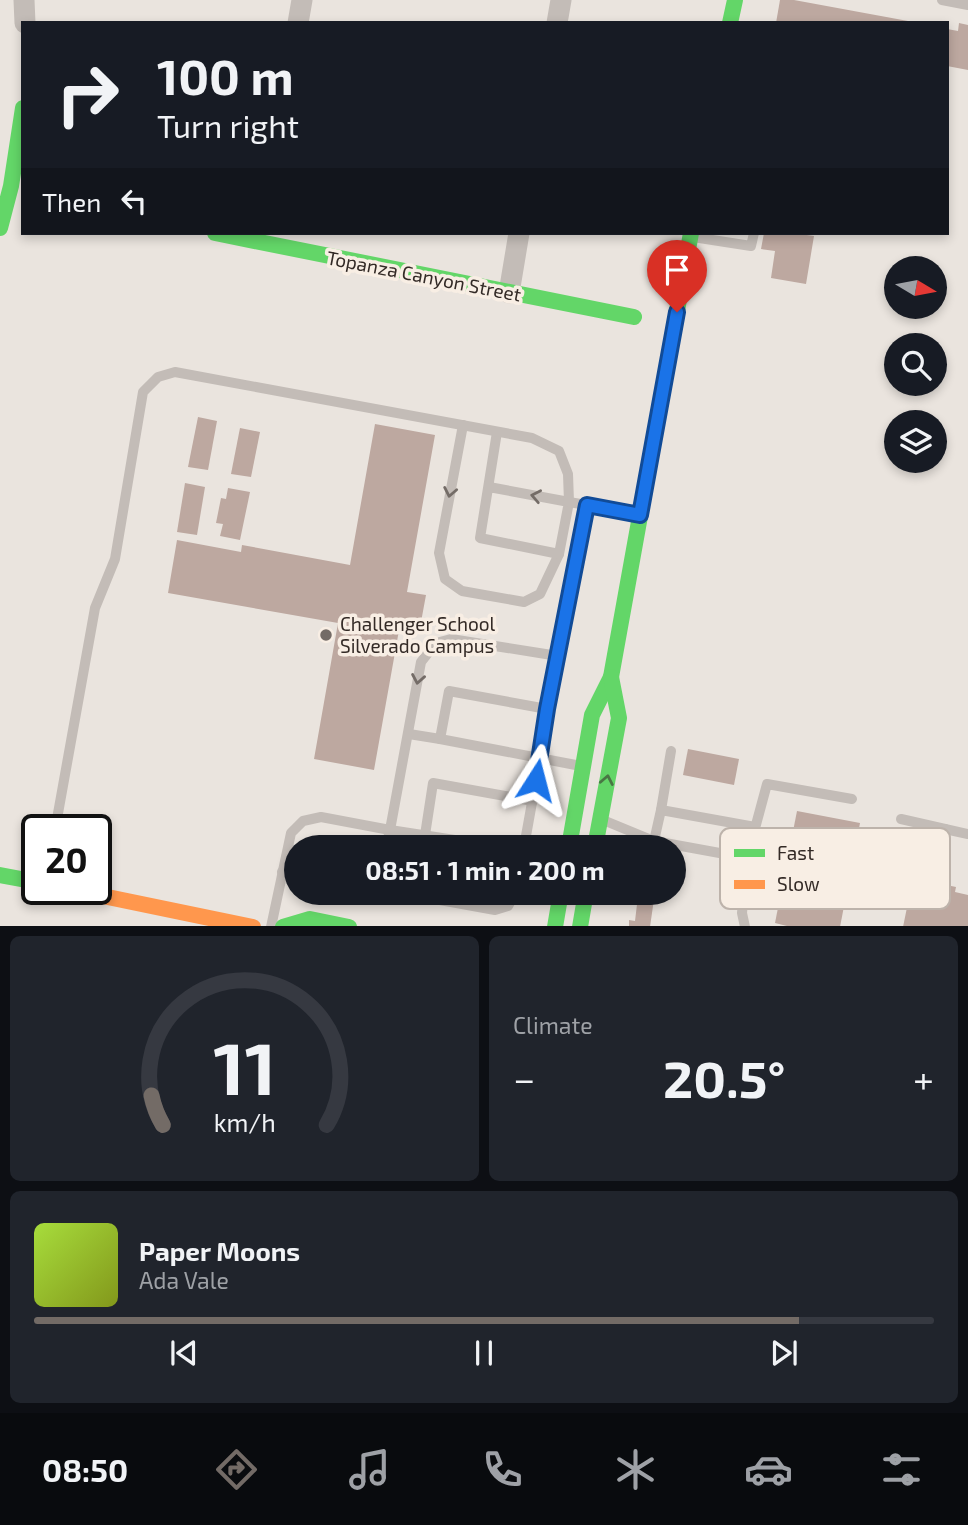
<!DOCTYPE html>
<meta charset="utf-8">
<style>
body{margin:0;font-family:"Exo 2",sans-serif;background:#20242c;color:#f1f3f6;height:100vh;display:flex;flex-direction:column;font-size:26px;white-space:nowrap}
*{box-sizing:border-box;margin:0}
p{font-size:23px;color:#9ea1a6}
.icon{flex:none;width:38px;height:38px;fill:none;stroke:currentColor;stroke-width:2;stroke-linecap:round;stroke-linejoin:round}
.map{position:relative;height:926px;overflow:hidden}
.sheet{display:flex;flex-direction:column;gap:10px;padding:10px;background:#0d0f14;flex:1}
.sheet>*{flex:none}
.guide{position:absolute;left:21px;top:21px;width:928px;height:214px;border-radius:0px;box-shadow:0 4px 10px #0003;background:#171b24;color:#f1f3f6;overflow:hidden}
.needle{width:46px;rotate:100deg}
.tools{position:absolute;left:884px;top:256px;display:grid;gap:14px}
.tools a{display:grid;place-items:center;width:63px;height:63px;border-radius:50%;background:#171b24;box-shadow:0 4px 10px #0003;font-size:35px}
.speed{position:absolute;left:21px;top:814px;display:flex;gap:14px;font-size:35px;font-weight:700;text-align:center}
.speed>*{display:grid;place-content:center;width:91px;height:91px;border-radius:50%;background:#171b24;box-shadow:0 4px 10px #0003;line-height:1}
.speed .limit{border:4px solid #111;border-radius:10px;background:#fff;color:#111}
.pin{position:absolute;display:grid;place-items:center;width:60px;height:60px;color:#fff;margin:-72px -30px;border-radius:50% 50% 50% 0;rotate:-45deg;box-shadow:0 0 7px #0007}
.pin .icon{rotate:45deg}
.me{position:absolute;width:77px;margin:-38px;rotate:9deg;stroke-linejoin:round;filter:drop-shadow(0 0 5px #0008)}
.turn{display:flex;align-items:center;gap:24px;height:147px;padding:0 21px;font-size:32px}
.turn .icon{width:91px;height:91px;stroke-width:2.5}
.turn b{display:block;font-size:49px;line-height:60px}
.then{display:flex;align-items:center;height:66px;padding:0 21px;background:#0003;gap:14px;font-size:26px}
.big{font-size:52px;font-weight:700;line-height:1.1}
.sheet .card{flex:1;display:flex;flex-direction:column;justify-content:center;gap:10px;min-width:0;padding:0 24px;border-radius:10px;background:#20242c}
.sheet .dial{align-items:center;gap:0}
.dial svg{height:182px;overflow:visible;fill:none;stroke:#363941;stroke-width:7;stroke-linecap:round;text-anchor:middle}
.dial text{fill:#f1f3f6;stroke:none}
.song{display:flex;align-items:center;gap:21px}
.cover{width:84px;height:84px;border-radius:10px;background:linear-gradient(135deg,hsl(80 70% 55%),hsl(70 70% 35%))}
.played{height:7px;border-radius:4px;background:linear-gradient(90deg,#736b66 85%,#363941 85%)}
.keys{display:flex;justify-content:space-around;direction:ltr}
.heat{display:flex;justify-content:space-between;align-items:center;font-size:38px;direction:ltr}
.sheet .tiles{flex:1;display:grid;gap:10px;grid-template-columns:1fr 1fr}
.card:last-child{grid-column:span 2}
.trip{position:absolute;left:284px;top:835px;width:402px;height:70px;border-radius:35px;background:#171b24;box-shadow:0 4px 10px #0003;font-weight:700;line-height:70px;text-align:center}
.menu{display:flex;height:112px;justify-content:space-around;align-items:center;background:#090b0e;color:#9ea1a6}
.menu .icon{width:49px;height:49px}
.menu .current{color:#736b66}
.menu b{font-size:32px;color:#f1f3f6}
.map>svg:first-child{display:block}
</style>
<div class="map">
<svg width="968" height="927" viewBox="0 0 968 927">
<rect width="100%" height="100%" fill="#eae4de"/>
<g fill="#bda8a0">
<path d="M780,0H794L908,21V23H776Z"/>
<path d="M959,23L968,25V70L947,66V29L958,31Z"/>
<path d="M764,233H792L814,236L806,284L771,278L775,251L761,249Z"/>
<path d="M198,417L217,421L208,470L188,467Z"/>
<path d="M375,424L435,435L407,592L426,595L421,622L401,619L374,770L314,759L338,623L168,593L177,540L241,552L242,545L350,565Z"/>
<path d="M240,428L260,432L251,477L231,474Z"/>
<path d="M185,483L205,487L197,535L177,532Z"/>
<path d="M228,488L250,492L240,540L220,536L223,524L216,523L221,498L226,499Z"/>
<path d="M688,749L739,759L734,785L683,775Z"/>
<path d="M797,811L860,823L840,927H791L775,923Z"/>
<path d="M913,878L956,887L955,892L968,895V927H903Z"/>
<path d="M638,896L654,899L650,927H629V920L635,921Z"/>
</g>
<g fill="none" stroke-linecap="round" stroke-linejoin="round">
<g stroke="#c3bcb7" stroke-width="10">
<path d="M942,0L968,5"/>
<path d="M693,237L751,246L754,233"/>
<path d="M463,425L439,553L445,579L462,591L524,602L540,594L559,554"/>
<path d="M489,487L569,502L559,554L480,538L497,432"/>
<path d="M547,709L449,691L440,739L581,766"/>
<path d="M409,734L440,739"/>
<path d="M661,810L671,751"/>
<path d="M901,819L945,829"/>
<path d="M603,820L654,841L747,858L742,913L745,927"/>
<path d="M55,830L95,608L115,559L143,392L158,377L175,372L532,438L559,451L568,474L569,502L638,514"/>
<path d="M425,835L433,783L533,801"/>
<path d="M654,841L661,810L755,827"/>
<path d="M386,847L390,830L500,847"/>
<path d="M524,847L540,758L547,709L587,505"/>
<path d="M747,858L767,784L852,799"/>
<path d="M282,872L296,875"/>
<path d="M935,882L945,829L968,834"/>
<path d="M396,892L495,910L508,906L516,892"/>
<path d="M271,927L291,833L303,821L321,817L390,830L421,662L436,643L451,639L558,656"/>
</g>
<g stroke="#c3bcb7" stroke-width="21">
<path d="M24,0L25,23"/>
<path d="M298,23L302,0"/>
<path d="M557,23L561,0"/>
<path d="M509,293L519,233"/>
</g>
<g stroke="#63d668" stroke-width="16">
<path d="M730,23L735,0"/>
<path d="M0,228L11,186L23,108"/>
<path d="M215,233L634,317"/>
<path d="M569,847L592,715L611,677L691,233"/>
<path d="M595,847L619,718L611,677"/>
<path d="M0,875L37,882"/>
<path d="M283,927L310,919L349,927"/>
<path d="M555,927L561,892"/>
<path d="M580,927L586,892"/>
</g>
<path stroke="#ff974d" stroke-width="16" d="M69,889L253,927"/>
</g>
<defs><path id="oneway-chevron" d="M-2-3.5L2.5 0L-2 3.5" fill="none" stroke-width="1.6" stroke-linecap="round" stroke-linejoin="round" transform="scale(1.75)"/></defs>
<g stroke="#746c67">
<use href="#oneway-chevron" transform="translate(450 492) rotate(101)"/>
<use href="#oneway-chevron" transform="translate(536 496) rotate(-169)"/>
<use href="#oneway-chevron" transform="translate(418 679) rotate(100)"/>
</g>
<use stroke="#497744" href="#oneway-chevron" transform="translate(607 780) rotate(-79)"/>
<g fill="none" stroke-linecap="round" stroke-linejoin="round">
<g stroke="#114b97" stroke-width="18">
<path id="route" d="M536,780L547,709L587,505L640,515L677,312"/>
</g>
<use href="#route" stroke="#1a73e8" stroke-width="12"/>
</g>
<circle fill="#736b66" stroke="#f8eee4" stroke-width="2.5" cx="326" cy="635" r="7"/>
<g text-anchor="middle" stroke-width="7" stroke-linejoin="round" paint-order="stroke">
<g font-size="19" fill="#332a26" stroke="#f8eee4">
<text transform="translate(424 276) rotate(11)" y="7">Topanza Canyon Street</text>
</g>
<g font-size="19" fill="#332a26" stroke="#f8eee4" text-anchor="start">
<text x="340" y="631">Challenger School<tspan x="340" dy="22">Silverado Campus</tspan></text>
</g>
</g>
<rect x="720" y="828" width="230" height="81" rx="10" fill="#f8eee4" stroke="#bdb3ab" stroke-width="2"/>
<rect x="734" y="849" width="31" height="8" fill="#63d668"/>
<rect x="734" y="880" width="31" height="9" fill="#ff974d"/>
<g font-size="19" fill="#332a26">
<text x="777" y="860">Fast</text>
<text x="777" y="891">Slow</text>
</g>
</svg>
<div class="tools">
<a><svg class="needle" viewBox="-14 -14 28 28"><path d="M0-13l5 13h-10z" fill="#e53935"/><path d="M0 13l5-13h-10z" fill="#9ea1a6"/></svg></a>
<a><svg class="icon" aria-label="search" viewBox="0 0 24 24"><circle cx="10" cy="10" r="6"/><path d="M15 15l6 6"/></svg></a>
<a><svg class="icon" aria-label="layers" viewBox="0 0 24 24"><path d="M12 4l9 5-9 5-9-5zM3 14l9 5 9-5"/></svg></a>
</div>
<div class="speed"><div class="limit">20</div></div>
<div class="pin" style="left:677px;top:312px;background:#d93025"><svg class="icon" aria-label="arrive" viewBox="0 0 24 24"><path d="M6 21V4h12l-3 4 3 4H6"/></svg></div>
<svg class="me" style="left:536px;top:780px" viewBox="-20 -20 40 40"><path d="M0-17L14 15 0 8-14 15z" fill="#1a73e8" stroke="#fff" stroke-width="4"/></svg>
<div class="trip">08:51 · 1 min · 200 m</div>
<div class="guide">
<div class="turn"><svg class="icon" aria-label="right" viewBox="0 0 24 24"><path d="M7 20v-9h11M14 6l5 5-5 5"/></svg><div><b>100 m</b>Turn right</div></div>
<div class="then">Then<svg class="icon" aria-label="left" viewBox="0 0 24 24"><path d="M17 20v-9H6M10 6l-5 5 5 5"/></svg></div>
</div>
</div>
<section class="sheet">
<div class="tiles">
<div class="card dial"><svg viewBox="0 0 100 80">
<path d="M14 69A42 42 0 1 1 86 69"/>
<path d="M14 69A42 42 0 0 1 9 56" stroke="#736b66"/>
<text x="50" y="56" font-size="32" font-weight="700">11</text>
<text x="50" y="72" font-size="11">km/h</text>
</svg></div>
<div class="card"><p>Climate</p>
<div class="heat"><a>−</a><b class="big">20.5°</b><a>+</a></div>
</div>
<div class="card">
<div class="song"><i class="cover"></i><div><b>Paper Moons</b><p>Ada Vale</p></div></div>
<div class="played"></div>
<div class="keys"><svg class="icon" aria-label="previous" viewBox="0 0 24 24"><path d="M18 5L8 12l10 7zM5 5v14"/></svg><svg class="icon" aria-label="pause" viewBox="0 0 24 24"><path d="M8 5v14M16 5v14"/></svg><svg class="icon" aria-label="next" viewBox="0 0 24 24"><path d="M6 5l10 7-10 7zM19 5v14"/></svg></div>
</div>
</div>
</section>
<nav class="menu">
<b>08:50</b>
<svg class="icon current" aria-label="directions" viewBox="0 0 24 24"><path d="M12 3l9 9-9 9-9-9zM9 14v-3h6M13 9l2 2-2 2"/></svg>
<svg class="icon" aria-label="music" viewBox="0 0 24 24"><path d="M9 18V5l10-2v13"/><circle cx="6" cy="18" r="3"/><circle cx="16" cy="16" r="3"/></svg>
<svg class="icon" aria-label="phone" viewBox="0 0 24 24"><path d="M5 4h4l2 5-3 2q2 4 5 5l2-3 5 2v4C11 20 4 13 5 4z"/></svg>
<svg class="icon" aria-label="climate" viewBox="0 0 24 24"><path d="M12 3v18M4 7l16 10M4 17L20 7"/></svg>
<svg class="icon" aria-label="car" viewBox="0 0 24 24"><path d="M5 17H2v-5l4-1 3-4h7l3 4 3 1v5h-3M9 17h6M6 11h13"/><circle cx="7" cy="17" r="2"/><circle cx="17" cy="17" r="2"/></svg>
<svg class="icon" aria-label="filters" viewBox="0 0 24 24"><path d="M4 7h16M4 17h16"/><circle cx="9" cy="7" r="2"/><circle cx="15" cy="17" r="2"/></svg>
</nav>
